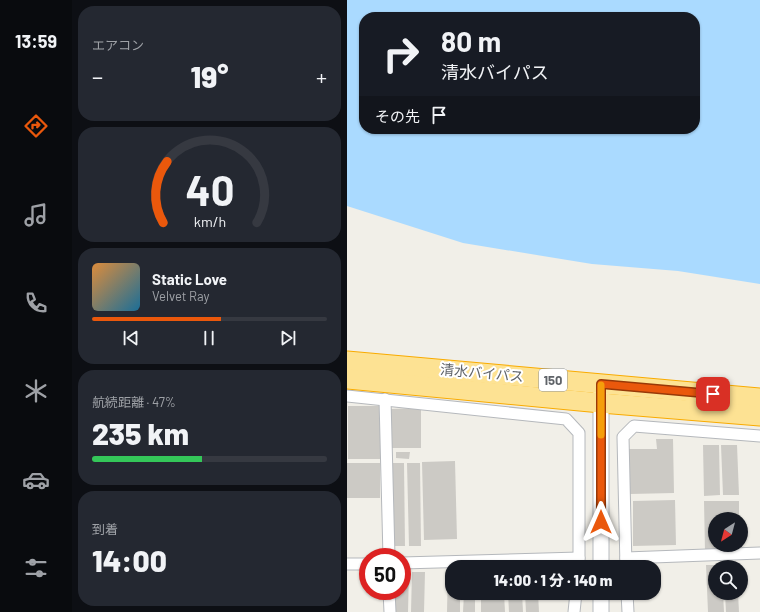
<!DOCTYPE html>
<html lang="ja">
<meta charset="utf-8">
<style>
body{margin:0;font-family:Barlow,"Noto Sans JP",sans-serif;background:#242831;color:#f1f3f6;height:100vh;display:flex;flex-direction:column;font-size:15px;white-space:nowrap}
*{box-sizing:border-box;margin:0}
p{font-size:13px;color:#9ea1a6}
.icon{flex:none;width:22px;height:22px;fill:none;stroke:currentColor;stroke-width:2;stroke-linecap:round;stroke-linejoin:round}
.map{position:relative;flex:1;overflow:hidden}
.panel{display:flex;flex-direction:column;gap:6px;padding:6px;background:#0d0f14;width:275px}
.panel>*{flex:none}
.banner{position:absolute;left:12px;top:12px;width:341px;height:122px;border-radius:16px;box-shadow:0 1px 3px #0004;background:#171b24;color:#f1f3f6;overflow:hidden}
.needle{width:26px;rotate:216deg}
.buttons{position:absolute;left:361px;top:512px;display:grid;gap:8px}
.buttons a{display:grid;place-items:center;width:40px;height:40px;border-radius:50%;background:#171b24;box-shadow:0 1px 3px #0004;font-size:20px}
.speed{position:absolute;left:12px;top:548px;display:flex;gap:8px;font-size:20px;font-weight:700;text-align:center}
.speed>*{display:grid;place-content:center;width:52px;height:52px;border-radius:50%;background:#171b24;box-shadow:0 1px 3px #0004;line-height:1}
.speed .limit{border:6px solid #d22;background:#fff;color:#111}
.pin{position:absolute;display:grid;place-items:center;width:34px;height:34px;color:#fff;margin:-17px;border-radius:8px;box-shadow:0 2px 6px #0006}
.me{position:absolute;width:44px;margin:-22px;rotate:0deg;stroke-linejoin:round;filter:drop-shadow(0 0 3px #0008)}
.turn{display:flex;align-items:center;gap:14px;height:84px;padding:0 16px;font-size:18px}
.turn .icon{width:52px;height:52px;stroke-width:2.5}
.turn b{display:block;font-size:28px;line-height:34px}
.then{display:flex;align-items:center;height:38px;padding:0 16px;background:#0003;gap:8px;font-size:15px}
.big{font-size:30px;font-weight:800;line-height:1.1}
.panel .card{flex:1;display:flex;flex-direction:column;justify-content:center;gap:6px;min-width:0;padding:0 14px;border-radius:16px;background:#242831}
.panel .dial{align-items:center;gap:0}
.dial svg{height:104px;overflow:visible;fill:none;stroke:#363941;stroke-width:7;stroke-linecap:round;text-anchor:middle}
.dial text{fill:#f1f3f6;stroke:none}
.song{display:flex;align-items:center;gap:12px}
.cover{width:48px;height:48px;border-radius:6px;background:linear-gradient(135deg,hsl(30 70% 55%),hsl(200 70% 35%))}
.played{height:4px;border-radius:2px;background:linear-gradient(90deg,#ea580c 55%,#363941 55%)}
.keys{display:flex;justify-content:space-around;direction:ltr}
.heat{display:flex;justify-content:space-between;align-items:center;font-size:22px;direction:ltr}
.charge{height:6px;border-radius:3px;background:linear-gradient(90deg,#34c759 47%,#363941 0)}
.trip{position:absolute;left:98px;top:560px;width:216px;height:40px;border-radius:16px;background:#171b24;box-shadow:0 1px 3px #0004;font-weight:800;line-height:40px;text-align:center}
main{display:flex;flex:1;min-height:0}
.tab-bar{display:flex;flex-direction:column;width:72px;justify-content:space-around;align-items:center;background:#090b0e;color:#9ea1a6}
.tab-bar .icon{width:28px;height:28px}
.tab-bar .selected{color:#ea580c}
.tab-bar b{font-size:18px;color:#f1f3f6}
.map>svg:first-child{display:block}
</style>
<main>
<nav class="tab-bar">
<b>13:59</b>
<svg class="icon selected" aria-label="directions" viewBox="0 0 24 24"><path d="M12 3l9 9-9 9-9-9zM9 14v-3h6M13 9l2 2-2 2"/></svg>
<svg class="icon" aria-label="music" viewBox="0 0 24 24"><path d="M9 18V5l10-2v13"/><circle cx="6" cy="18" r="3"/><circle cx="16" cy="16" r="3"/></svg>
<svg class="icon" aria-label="phone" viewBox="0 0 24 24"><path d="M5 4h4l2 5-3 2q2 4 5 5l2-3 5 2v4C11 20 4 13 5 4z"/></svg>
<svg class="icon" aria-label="climate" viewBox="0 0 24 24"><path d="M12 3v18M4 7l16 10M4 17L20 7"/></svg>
<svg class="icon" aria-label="car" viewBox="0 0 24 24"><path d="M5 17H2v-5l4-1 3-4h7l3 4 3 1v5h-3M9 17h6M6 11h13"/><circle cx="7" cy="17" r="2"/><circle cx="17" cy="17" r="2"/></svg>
<svg class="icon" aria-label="filters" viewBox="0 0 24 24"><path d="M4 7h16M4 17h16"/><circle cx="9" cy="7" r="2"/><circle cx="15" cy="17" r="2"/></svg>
</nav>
<section class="panel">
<div class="card"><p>エアコン</p>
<div class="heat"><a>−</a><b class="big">19°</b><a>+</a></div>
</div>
<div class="card dial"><svg viewBox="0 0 100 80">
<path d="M14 69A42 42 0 1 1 86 69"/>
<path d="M14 69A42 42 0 0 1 17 22" stroke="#ea580c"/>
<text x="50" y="56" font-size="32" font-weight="700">40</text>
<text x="50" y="72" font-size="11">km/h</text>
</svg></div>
<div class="card">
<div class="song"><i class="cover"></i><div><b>Static Love</b><p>Velvet Ray</p></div></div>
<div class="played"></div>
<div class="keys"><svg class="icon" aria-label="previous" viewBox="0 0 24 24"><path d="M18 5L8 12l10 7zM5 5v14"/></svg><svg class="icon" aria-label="pause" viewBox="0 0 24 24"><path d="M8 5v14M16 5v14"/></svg><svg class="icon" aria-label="next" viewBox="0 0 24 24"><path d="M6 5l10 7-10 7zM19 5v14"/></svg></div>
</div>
<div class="card"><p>航続距離 · 47%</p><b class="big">235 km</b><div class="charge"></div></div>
<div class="card"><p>到着</p><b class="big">14:00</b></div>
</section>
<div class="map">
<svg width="413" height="612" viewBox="0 0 413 612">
<rect width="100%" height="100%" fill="#f1efe8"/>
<path fill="#aadaff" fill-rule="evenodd" d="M0,0H413V284L331,271L245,264L116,243L0,206ZM17,17H348V129H17Z"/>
<g fill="#cccac5">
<path d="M1,406H33L34,459H1Z"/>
<path d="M74,408V448H43V409Z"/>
<path d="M309,439H326L327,493L283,494L282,449H310Z"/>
<path d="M356,445H372L373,495L357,496Z"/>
<path d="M374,445H390L392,495H376Z"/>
<path d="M49,452H63L62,459L49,458Z"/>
<path d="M108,461L110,539L77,540L75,462Z"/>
<rect x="0" y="463" width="33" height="35"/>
<path d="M44,463H57L58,546H45Z"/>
<path d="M60,463H73L74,546H62Z"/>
<path d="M328,500L329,545L286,546V501Z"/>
<path d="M357,501H392V519H368V545H392V551H358Z"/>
<path d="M359,565H375V567H368V593H376L377,612H361Z"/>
<rect x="376" y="565" width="13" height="2"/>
<path d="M101,566H105V593H113V612H100Z"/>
<path d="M55,572H62L61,612H48V591H55Z"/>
<path d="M65,572H78L77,612H64Z"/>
<path d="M117,593H128V612H116Z"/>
<path d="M134,593H157L158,612H134Z"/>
<path d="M161,593H175L176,612H162Z"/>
<path d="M178,593H191L192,612H179Z"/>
<path d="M378,593H391L392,612H379Z"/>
</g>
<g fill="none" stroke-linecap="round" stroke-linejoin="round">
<g stroke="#b5b8bc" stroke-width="13">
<g id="street">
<path d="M0,396L219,419L232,433V558"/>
<path d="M38,399L42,557"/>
<path d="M279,558L413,553"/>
<path d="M55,563L232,558V567"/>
<path d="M0,564H21"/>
<path d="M279,567L276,437L287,426L413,436"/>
<path d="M42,591L43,612"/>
<path d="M280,593L281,612"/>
<path d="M227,612L229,593"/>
</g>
</g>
<g stroke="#b6babf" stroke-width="17">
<g id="secondary">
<path d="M254,567V392"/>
<path d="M254,612V593"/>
</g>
</g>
<g stroke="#f9ab00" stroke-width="21">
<g id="highway">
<path d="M0,361L413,398"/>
<path d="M0,379L254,403L413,416"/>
</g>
</g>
<use href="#street" stroke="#fff" stroke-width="11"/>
<use href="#secondary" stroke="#fff" stroke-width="15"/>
<use href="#highway" stroke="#fde293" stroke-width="19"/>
</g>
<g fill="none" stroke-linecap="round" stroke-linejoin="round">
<g stroke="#983908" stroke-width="10">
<path id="route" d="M254,522V384L366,394"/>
</g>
<use href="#route" stroke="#ea580c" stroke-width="7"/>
<path stroke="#f59e0b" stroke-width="7" d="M254,435V385"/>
</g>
<g text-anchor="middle" stroke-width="4" stroke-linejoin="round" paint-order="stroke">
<rect fill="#fff" stroke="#8f9295" stroke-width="1" x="192" y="369" width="28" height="22" rx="3"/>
<g font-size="13" font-weight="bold" fill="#5f6368">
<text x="206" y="385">150</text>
</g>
<g font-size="14" fill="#5f6368" stroke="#fff">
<text transform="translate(135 373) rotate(5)" y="5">清水バイパス</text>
</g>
</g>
</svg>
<div class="buttons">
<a><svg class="needle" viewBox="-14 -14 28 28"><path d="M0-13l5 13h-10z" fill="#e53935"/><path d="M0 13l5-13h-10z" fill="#9ea1a6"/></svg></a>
<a><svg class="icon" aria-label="search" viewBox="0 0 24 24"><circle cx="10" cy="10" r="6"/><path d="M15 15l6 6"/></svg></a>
</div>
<div class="speed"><div class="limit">50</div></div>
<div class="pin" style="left:366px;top:394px;background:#d93025"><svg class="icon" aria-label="arrive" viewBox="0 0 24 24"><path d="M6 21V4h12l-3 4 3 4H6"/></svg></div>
<svg class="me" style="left:254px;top:522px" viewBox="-20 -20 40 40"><path d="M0-17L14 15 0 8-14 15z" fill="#ea580c" stroke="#fff" stroke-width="4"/></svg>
<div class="trip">14:00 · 1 分 · 140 m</div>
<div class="banner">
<div class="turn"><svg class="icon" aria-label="right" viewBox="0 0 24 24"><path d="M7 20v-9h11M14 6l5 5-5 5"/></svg><div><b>80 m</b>清水バイパス</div></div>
<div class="then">その先<svg class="icon" aria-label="arrive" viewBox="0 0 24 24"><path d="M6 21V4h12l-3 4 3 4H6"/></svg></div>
</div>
</div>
</main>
